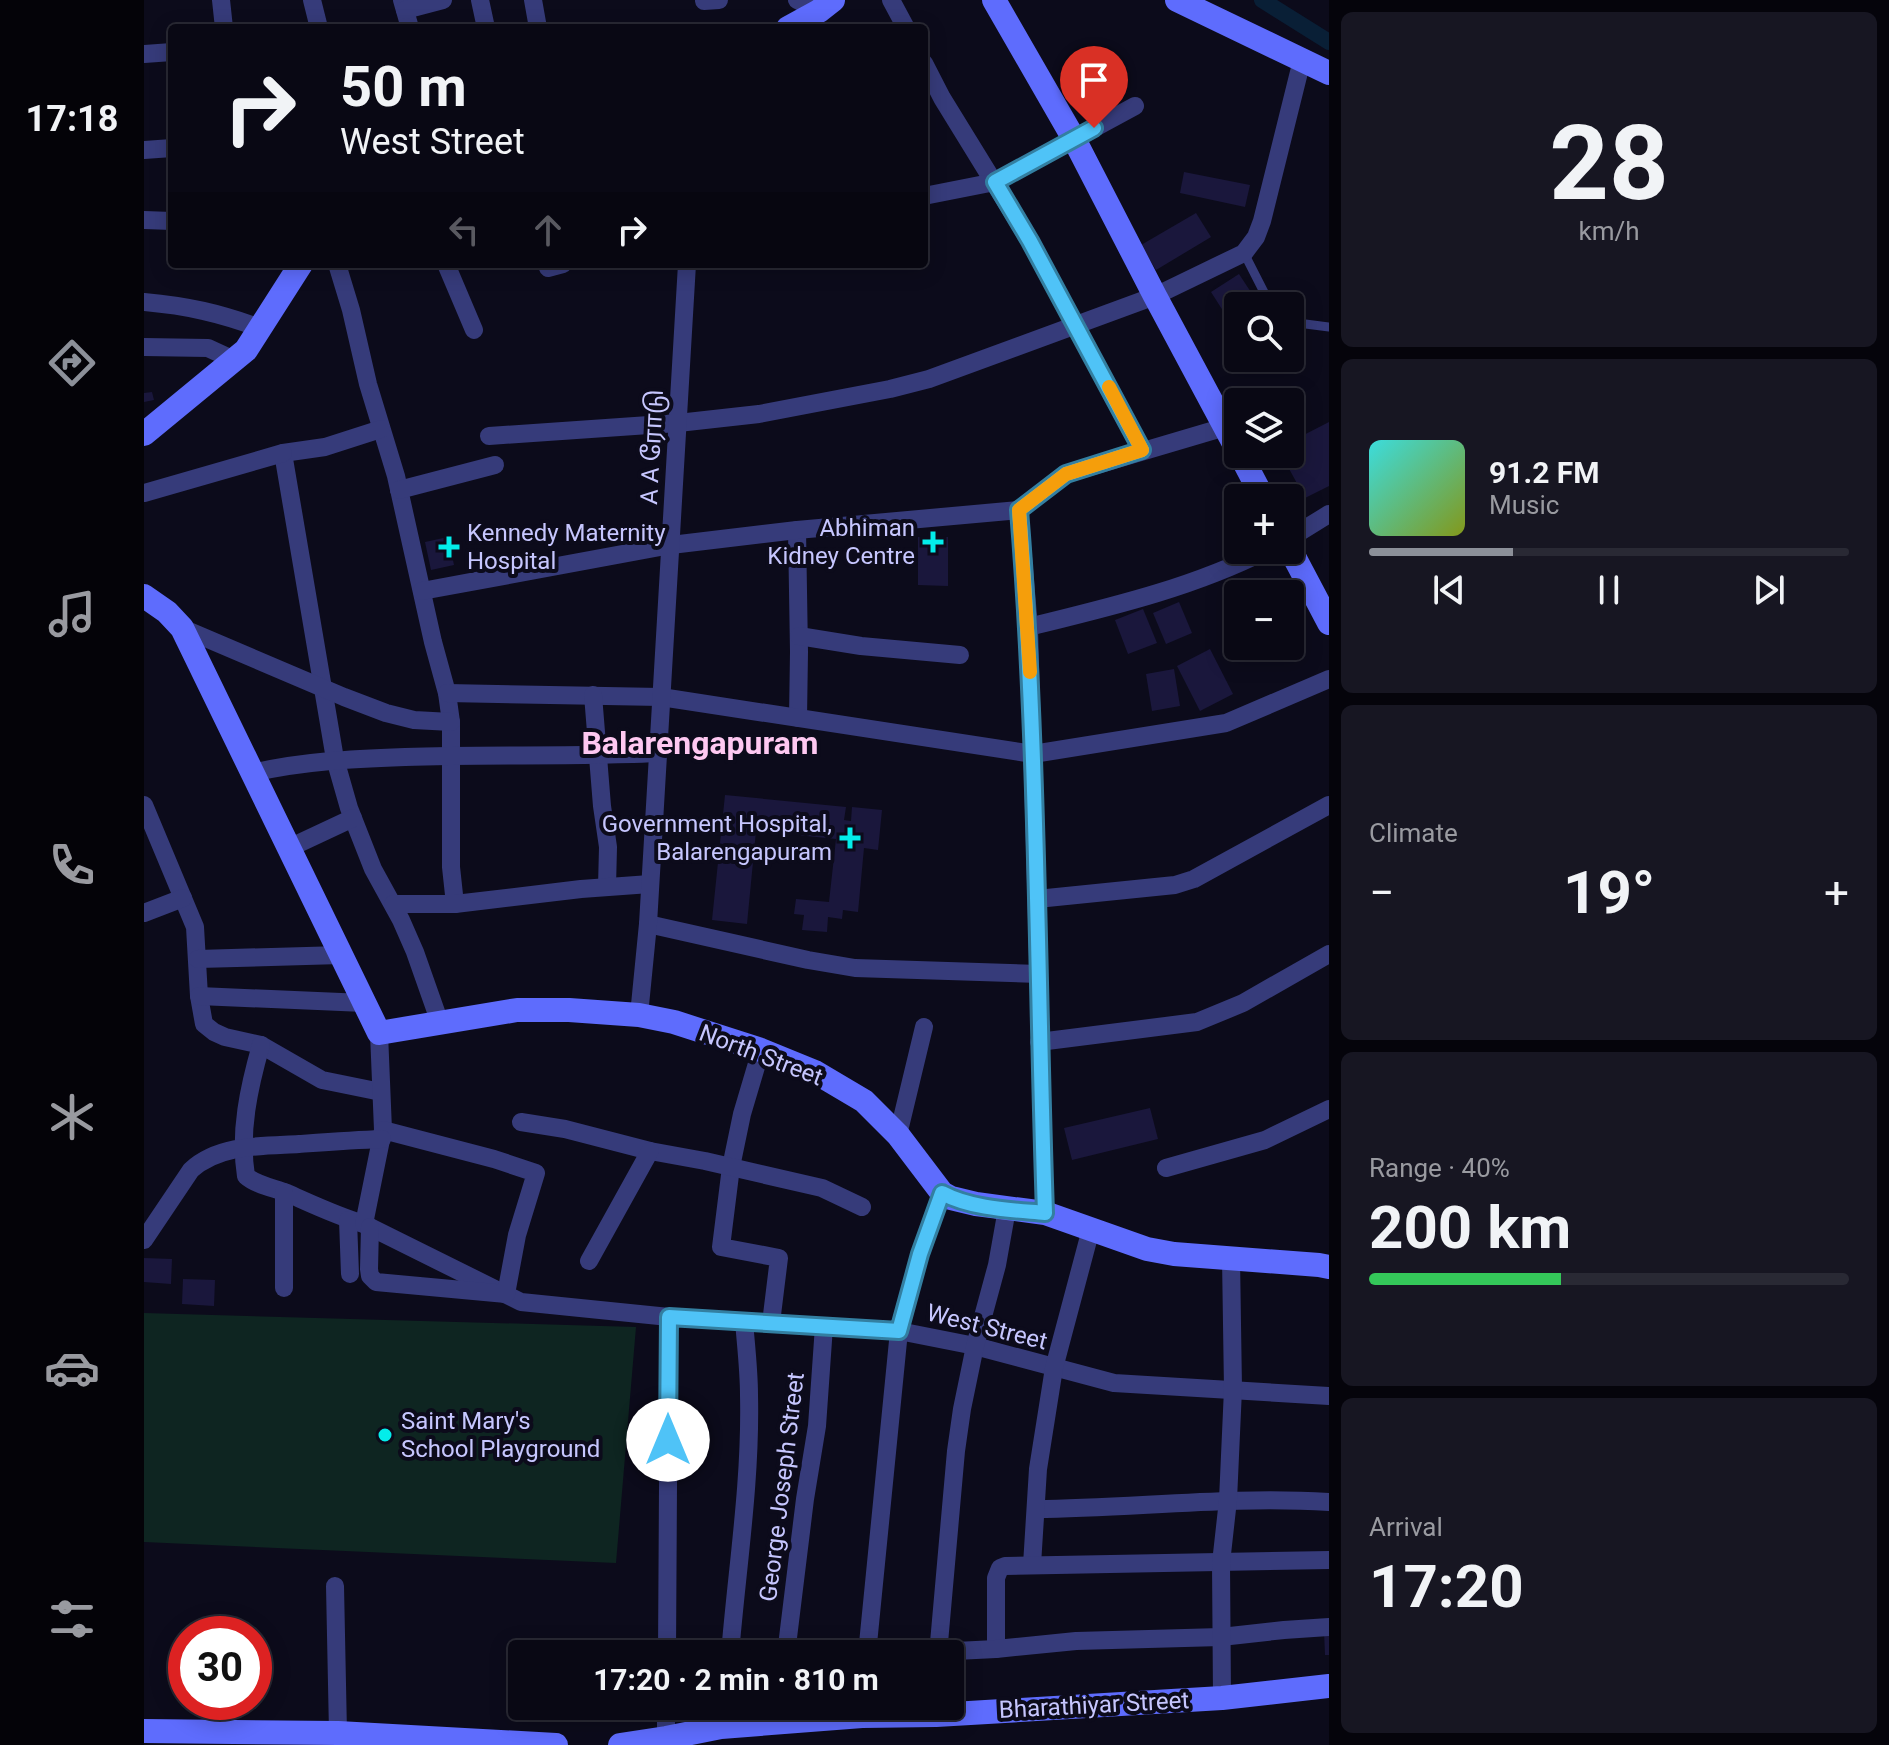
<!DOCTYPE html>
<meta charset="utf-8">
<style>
body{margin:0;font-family:Roboto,"Noto Sans Tamil",sans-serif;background:#171622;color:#f1f3f6;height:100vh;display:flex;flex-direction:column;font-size:30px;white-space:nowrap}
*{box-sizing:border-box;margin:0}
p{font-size:26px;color:#999aa0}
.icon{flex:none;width:44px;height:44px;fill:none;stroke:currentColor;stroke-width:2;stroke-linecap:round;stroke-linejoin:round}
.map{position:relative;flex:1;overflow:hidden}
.panel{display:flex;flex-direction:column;gap:12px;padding:12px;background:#05040b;width:560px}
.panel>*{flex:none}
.guide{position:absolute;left:24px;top:24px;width:760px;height:244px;border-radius:8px;box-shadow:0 4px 20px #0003,0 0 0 2px #292934;background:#090814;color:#f1f3f6;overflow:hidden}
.tools{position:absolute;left:1080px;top:292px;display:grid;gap:16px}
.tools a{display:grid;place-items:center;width:80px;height:80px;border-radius:8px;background:#090814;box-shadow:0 4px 20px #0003,0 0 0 2px #292934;font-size:40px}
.speed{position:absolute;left:24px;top:1616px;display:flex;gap:16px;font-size:40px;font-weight:700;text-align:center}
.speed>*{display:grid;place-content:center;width:104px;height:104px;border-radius:50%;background:#090814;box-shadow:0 4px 20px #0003,0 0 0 2px #292934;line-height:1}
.speed .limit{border:12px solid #d22;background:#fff;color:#111}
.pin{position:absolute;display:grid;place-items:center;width:68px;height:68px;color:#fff;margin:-82px -34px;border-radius:50% 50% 50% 0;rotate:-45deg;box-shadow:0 0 8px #0007}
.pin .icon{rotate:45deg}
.me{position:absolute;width:88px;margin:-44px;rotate:0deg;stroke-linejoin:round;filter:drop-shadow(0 0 6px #0008)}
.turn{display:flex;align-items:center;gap:28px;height:168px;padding:0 40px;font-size:36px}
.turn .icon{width:104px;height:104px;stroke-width:2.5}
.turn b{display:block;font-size:56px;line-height:68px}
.lanes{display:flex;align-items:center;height:76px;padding:0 40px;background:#0003;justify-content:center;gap:40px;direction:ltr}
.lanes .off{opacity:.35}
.big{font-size:60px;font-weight:700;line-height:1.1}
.panel .widget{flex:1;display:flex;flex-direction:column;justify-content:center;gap:12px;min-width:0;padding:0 28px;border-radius:12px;background:#171622}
.panel .dial{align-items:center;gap:0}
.dial b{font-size:104px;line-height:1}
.song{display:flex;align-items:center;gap:24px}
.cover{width:96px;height:96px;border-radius:12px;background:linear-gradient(135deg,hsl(180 70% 55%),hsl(70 70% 35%))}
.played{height:8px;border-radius:4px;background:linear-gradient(90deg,#8c9099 30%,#292934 30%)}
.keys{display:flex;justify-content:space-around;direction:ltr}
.heat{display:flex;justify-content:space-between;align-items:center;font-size:44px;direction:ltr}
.charge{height:12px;border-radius:6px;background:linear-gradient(90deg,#34c759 40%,#292934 0)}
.trip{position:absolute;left:364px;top:1640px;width:456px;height:80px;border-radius:8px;background:#090814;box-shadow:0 4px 20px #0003,0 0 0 2px #292934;font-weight:700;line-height:80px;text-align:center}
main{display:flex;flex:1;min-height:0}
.menu{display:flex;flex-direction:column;width:144px;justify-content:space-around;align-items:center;background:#040308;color:#999aa0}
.menu .icon{width:56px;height:56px}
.menu .selected{color:#8c9099}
.menu b{font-size:36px;color:#f1f3f6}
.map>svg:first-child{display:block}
</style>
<main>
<nav class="menu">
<b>17:18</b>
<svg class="icon selected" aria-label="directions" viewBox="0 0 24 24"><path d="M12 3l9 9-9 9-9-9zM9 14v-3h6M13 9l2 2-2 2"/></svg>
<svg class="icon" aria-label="music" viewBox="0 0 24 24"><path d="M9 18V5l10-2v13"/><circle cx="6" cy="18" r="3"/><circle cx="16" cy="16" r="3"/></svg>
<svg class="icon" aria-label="phone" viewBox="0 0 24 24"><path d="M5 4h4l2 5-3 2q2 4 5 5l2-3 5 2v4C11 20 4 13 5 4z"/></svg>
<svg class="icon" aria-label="climate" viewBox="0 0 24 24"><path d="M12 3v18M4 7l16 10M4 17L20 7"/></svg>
<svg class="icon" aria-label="car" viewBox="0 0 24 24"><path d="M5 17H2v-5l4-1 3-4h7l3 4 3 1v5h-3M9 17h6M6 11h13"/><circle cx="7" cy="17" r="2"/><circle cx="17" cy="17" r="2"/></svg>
<svg class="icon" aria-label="filters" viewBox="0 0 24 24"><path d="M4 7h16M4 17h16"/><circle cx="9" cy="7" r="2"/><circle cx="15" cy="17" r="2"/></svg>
</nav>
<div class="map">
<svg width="1185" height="1745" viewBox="0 0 1185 1745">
<rect width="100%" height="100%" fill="#0c0b1b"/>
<path fill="#0e2521" d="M0,1313L492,1327L472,1563L0,1542Z"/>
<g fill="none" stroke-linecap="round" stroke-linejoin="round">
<path stroke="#091f36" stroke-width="16" d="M1118,0L1185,42"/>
</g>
<g fill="#1a173c">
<path d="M1040,172L1106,185L1101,207L1036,193Z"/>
<path d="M1052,213L1067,237L1012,270L997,245Z"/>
<path d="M1095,274L1116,306H1094V326L1090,328L1067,292Z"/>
<path d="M8,392L10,400L0,402V393Z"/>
<path d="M1185,422V486L1161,498L1137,454H1146V442Z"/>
<path d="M304,537L310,565L287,570L281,542Z"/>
<path d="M774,537H804V586L774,585Z"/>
<path d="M1035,602L1048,633L1022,644L1009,613Z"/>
<path d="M999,609L1013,643L984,654L971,620Z"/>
<path d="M1066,649L1089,694L1056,711L1033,666Z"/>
<path d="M1030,669L1036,706L1008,711L1002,674Z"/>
<path d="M581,795L702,807L700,820L707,821L708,807L738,810L734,850L720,848L714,912L699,910L698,919L684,917L683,932L658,930L660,915L650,914L652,899L685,902L692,839L612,831L603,924L568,920Z"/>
<path d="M1006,1108L1014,1139L928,1160L920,1128Z"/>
<path d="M0,1258L28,1259L27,1284L0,1282Z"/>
<path d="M39,1279L71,1280L70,1306L38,1304Z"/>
<path d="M1180,1631H1185V1655H1181Z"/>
</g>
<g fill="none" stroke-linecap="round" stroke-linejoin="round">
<g stroke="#363b7a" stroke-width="9">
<path d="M1100,253L1127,306"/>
<path d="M1146,322L1185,327"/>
</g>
<g stroke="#363b7a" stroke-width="18">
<path d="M77,0L80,28"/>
<path d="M168,0L175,28"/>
<path d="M258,0L266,28"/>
<path d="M336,0L342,28"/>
<path d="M389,0L394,28"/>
<path d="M653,0L675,11"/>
<path d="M747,0L762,28"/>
<path d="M560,1L575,0"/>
<path d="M261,10L299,0"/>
<path d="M0,54L28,52"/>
<path d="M780,63L798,98L886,241L998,450"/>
<path d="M0,150L28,148"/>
<path d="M780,196L851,182L991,106"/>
<path d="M0,220L28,221"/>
<path d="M193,264L207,310L224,384L252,476L289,642L303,693L307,722V867L311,904"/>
<path d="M302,264L330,330"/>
<path d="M404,268L419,264"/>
<path d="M0,302C44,306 75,313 116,328"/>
<path d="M0,347L64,348L90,360"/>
<path d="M237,429L181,447L139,453L191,759L205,808L229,869L257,920L271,952L296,1023"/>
<path d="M345,436L534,423L615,414L746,389L785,379L1011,296L1100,253L1112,237L1118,221L1158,60"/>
<path d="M255,490L351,465"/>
<path d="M0,493L139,453"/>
<path d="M875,510L885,627L901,1213"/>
<path d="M653,530L655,652L654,718"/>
<path d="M1146,538L1185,514"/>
<path d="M278,591L527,545L653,530L875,510L922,474L1081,427"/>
<path d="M885,627C966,607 1048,588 1123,550"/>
<path d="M38,628L200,697L242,713L270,720L307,722"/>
<path d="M655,636L717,646L816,655"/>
<path d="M303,693L517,697L889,754L1082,723L1185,679"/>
<path d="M449,695L458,806L464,847L463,887"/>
<path d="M108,773C159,761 209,759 261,757C346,754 430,757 514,753"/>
<path d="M0,805L51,927L55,996L60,1024L70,1032L81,1037L117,1045L178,1080L237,1092"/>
<path d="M145,848L209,818"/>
<path d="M893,899L1031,885L1050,879L1185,805"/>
<path d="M249,904H311L437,889L506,884"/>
<path d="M0,913L39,898"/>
<path d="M504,924L664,960L711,968L895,974"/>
<path d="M54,959L197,955"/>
<path d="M55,996L220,1003"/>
<path d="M495,1015L504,924L543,264"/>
<path d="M895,1042L1053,1022L1099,1003L1185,954"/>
<path d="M117,1045C105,1087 95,1132 102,1176C112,1185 130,1188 143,1193C168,1204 193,1216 220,1224L377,1302L525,1317L755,1331L831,1346L970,1383L1185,1396"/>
<path d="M617,1050L598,1114L587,1167L577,1247L635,1258L627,1323"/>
<path d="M377,1122L421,1129L506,1151L561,1161L678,1188L718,1207"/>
<path d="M754,1135L780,1027"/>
<path d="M1022,1168L1121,1140L1185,1109"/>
<path d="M140,1192V1288"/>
<path d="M204,1220L206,1274"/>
<path d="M220,1224L239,1130L235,1033"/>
<path d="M226,1227L225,1269L226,1276L232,1282L362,1294L373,1235L392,1173L350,1159L239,1130"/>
<path d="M0,1240L47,1170C75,1144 119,1146 155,1144C183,1142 210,1140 238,1139"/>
<path d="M445,1261L506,1151"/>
<path d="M892,1509C990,1508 1087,1496 1185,1502"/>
<path d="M888,1565L894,1469L910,1368L947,1229"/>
<path d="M191,1586L194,1733"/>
<path d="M852,1649V1578L856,1568L861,1566L1185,1560"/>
<path d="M523,1654L525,1317"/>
<path d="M586,1654C593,1568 607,1482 605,1395C605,1371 602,1346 600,1321"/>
<path d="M642,1654L661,1499L673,1426L680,1326"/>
<path d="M723,1654L755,1331L776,1254L798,1193"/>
<path d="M751,1654L852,1649L932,1641L1077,1637L1140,1630L1185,1627"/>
<path d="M794,1654L812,1451L818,1409L831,1346L853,1265L863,1209"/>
<path d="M1078,1698L1077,1563L1084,1500L1089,1389L1087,1258"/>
<path d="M577,1727L580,1706"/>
<path d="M522,1738V1706"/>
</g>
<g stroke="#5e6cfd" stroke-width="24">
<path d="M850,0L930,139L1011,296L1094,451"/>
<path d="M1033,0L1185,73"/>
<path d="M644,28L675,11L689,0"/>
<path d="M0,434L102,350L157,264"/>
<path d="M1096,454L1119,498"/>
<path d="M1146,549L1185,623"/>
<path d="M0,596L23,612L38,628L235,1033L373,1010H425L495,1015L530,1022L617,1050L671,1072L720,1101L754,1135L798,1193L807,1198L832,1204L901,1213L1003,1249L1030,1254L1175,1265L1185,1267"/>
<path d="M0,1731L194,1733L412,1745"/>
<path d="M476,1745L522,1738L577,1727L718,1716L792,1715L1078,1698L1185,1686"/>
</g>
</g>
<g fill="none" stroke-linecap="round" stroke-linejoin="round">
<g stroke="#337fa1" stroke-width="20">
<path id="route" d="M524,1440L525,1317L755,1331L776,1254L798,1193C828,1209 868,1210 901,1213C893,979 894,744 875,510L922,474L998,450L886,241L851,182L950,128"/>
</g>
<use href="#route" stroke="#4fc3f7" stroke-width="14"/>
<path stroke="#f59e0b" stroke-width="14" d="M886,672L875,510L922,474L998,450L965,387"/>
</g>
<g fill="#03edea" stroke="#0c0b1b" stroke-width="3">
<path d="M785 530h8v8h8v8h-8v8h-8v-8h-8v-8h8z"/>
<path d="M301 535h8v8h8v8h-8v8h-8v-8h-8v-8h8z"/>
<path d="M702 826h8v8h8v8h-8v8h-8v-8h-8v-8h8z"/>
<circle cx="241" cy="1435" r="8"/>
</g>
<g text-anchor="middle" stroke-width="8" stroke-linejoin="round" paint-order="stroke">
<g font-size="24" fill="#c6c6fe" stroke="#0c0b1b">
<text transform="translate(508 447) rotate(-87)" y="8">A A ரோடு</text>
<text transform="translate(617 1055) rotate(21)" y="8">North Street</text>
<text transform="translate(843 1327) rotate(14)" y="8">West Street</text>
<text transform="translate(638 1487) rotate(-83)" y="8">George Joseph Street</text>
<text transform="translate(950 1705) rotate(-3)" y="8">Bharathiyar Street</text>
</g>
<g font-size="24" fill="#c6c6fe" stroke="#0c0b1b" text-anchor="end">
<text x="771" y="536">Abhiman<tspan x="771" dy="28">Kidney Centre</tspan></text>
<text x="323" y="541" text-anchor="start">Kennedy Maternity<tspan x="323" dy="28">Hospital</tspan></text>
<text x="688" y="832">Government Hospital,<tspan x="688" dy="28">Balarengapuram</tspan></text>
<text x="257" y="1429" text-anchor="start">Saint Mary's<tspan x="257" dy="28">School Playground</tspan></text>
</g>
<g font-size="32" font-weight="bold" fill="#fec8f1" stroke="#0c0b1b">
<text x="556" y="754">Balarengapuram</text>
</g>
</g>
</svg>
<div class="tools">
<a><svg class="icon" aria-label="search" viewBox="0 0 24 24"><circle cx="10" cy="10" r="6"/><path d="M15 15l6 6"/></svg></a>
<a><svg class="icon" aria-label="layers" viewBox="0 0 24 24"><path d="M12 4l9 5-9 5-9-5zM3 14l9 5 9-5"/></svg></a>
<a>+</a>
<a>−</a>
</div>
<div class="speed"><div class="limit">30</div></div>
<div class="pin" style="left:950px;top:128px;background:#d93025"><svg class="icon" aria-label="arrive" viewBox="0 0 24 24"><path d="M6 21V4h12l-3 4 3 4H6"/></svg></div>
<svg class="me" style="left:524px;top:1440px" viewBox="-20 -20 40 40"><circle r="19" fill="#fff"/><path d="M0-13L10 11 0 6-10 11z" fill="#4fc3f7"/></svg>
<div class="trip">17:20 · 2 min · 810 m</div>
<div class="guide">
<div class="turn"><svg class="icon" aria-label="right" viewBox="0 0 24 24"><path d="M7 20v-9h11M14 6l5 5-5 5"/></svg><div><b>50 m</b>West Street</div></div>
<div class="lanes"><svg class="icon off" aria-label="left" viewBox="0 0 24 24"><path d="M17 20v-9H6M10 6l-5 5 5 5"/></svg><svg class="icon off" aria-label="ahead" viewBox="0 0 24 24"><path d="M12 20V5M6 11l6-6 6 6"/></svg><svg class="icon" aria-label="right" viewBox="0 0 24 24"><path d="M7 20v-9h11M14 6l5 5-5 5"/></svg></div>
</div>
</div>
<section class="panel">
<div class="widget dial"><b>28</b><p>km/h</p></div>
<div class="widget">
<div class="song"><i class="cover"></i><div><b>91.2 FM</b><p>Music</p></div></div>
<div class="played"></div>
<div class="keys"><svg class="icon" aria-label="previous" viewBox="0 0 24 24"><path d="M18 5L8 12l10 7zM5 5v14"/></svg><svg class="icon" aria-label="pause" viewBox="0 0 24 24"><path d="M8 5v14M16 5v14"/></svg><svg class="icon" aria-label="next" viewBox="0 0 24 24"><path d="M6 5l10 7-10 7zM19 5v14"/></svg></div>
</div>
<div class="widget"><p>Climate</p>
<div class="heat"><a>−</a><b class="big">19°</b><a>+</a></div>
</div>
<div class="widget"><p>Range · 40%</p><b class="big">200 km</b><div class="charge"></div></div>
<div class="widget"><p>Arrival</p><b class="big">17:20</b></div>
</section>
</main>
